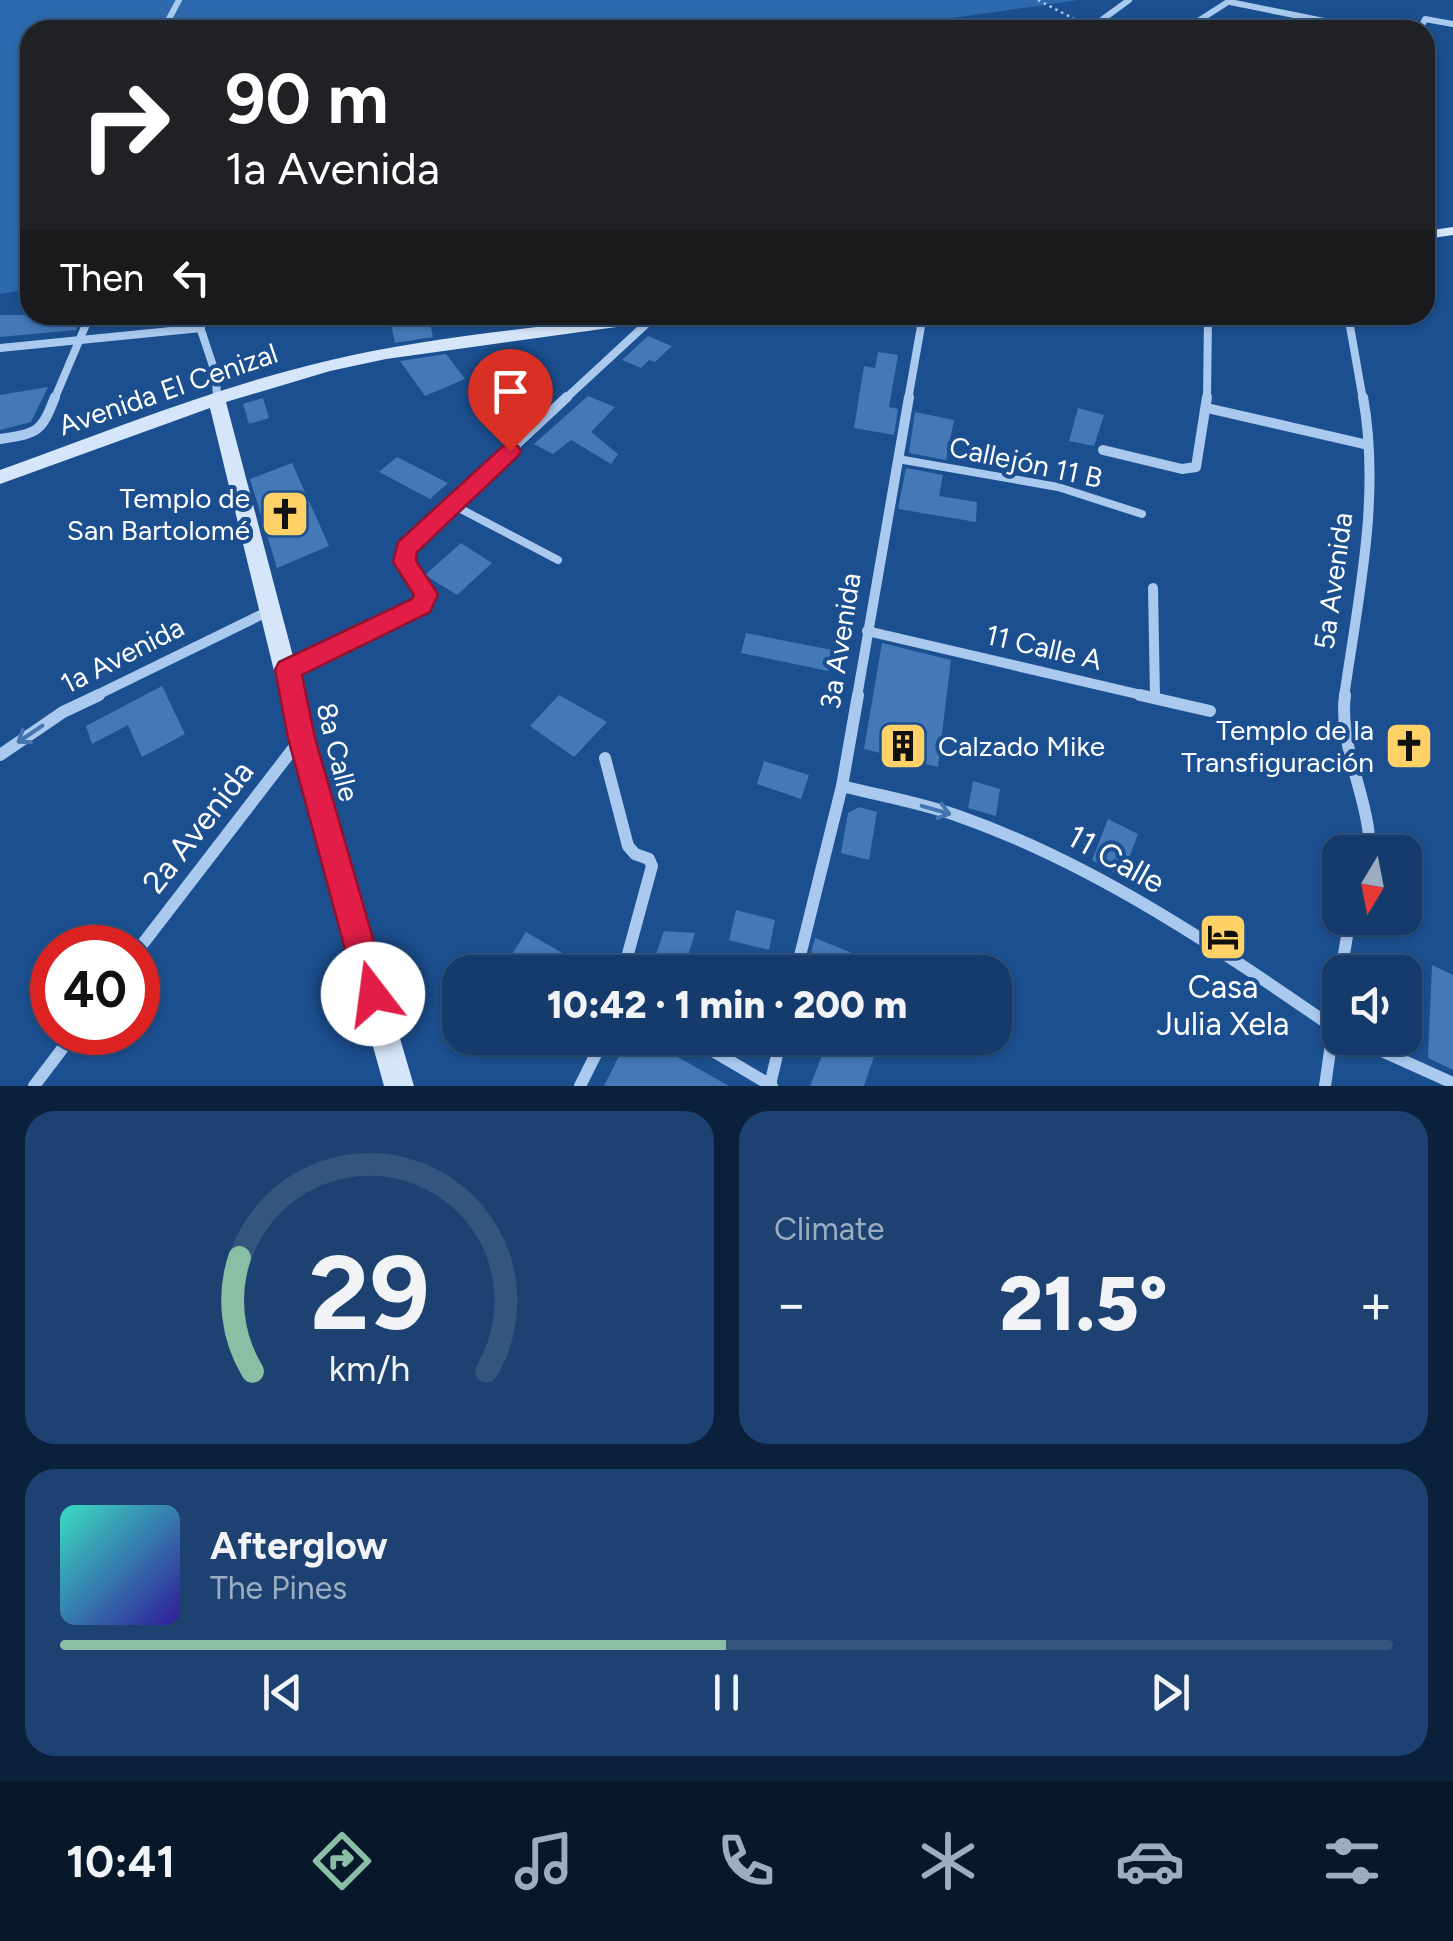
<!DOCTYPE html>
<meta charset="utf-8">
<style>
body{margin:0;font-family:Figtree,sans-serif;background:#1d4271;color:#f1f3f6;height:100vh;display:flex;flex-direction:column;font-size:38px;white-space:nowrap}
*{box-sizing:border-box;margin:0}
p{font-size:32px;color:#9dadc1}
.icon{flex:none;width:55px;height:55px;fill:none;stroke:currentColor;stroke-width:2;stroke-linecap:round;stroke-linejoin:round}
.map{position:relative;height:1086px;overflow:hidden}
.drawer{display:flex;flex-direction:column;gap:25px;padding:25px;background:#0b203b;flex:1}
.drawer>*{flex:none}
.guide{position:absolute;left:20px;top:20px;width:1415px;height:305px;border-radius:30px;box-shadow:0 2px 8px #0004,0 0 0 2px #33557e;background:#202124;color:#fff;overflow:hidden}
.needle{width:65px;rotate:190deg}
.tools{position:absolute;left:1322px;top:835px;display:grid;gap:20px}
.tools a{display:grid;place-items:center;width:100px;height:100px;border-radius:20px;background:#143b6b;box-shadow:0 2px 8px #0004,0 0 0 2px #33557e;font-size:50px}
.speed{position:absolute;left:30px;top:925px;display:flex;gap:20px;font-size:50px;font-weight:700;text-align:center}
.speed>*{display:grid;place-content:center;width:130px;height:130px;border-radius:50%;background:#143b6b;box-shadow:0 2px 8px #0004,0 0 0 2px #33557e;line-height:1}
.speed .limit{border:15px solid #d22;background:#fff;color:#111}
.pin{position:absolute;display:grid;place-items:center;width:85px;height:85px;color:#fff;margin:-102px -42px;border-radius:50% 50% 50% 0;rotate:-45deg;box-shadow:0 0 10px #0007}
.pin .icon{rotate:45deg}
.me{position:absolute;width:110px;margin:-55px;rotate:345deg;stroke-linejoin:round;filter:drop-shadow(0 0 8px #0008)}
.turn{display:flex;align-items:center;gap:35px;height:210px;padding:0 40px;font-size:45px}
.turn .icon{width:130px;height:130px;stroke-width:2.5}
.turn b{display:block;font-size:70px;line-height:85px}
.then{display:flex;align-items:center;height:95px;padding:0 40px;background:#0003;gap:20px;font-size:38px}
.big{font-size:75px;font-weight:800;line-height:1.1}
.drawer .card{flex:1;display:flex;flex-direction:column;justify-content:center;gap:15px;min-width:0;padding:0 35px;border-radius:30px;background:#1d4271}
.drawer .dial{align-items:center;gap:0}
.dial svg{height:260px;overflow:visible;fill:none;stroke:#33557e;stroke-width:7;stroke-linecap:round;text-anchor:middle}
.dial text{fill:#f1f3f6;stroke:none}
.song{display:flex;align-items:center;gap:30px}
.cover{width:120px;height:120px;border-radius:15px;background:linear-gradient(135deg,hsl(170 70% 55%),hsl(250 70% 35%))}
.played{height:10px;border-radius:5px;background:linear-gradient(90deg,#8abfa5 50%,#33557e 50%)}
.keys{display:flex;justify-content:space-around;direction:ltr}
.heat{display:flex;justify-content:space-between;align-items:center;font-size:55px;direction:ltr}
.drawer .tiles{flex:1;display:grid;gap:25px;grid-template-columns:1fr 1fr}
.card:last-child{grid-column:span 2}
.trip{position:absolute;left:442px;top:955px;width:570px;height:100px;border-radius:30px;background:#143b6b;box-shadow:0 2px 8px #0004,0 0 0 2px #33557e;font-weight:800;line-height:100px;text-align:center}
.tab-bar{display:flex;height:160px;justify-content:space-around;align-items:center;background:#08182b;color:#9dadc1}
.tab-bar .icon{width:70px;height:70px}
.tab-bar .selected{color:#8abfa5}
.tab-bar b{font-size:45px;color:#f1f3f6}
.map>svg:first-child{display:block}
</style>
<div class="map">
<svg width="1453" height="1086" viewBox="0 0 1453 1086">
<rect width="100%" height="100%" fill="#1b4f8f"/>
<path fill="#2e69ad" d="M0,0H1079L910,24L900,30H30V289L0,294Z"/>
<g fill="#4478b7">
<path d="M0,315H82L76,330L0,337Z"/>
<path d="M389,315H428L433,337L395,343Z"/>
<path d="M648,336L672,346L655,362L649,360L641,368L622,360Z"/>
<path d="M878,352L898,355L889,407L898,409L894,435L854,428L864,366L875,368Z"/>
<path d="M446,354L465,379L425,396L400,361Z"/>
<path d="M48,387L31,422L0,430V395Z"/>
<path d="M588,396L615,407L591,432L618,454L611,464L571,440L553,454L534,444Z"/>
<path d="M263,398L269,418L249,424L243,404Z"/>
<path d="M1078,408L1104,415L1094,446L1069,441Z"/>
<path d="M915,412L954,420L946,460L909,453Z"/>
<path d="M397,457L448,483L430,499L379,472Z"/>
<path d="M292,463L329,546L277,568L250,479Z"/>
<path d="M906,468L943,475L939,496L977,502L976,522L898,509Z"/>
<path d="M461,543L492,563L457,595L425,575Z"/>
<path d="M746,633L832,650L828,671L741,653Z"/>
<path d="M882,643L951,660L938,767L864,749Z"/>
<path d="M162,686L185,734L142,757L128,725L92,744L86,726Z"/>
<path d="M559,695L607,722L574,757L530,726Z"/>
<path d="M764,761L809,775L801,799L757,784Z"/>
<path d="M973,781L1000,789L996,816L968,808Z"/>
<path d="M859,807L877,812L869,860L841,853L848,813Z"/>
<path d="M1108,819L1138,834L1122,877L1092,860Z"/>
<path d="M736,910L775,920L769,950L729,940Z"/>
<path d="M664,931L695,933L683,972H650Z"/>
<path d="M526,932L595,972H542L512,954Z"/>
<path d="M815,938L899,972H806Z"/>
<path d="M1432,965L1453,975V1070L1428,1058Z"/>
<path d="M628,1038H644L729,1086H604Z"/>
<path d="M829,1038H870L879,1042L864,1086H810Z"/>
</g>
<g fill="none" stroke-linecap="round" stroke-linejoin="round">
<path stroke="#a9c9ee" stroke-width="2.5" stroke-dasharray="2.5 4" stroke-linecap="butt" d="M1038,0L1078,21"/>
<g stroke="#a9c9ee" stroke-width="4">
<path d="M1203,19L1240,30"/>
<path d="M172,20H196L231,30"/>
<path d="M943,26L982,30"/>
<path d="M236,30L278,21"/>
</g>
<g stroke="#a9c9ee" stroke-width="8">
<path d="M898,459L1058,487L1142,514"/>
<path d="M453,505L558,560"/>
</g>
<g stroke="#a9c9ee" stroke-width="6">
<path d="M1230,2L1324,21"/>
<path d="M163,30L179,0"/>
<path d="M1088,30L1129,0"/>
<path d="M1184,30L1231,0"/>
<path d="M1420,30L1425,19L1453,24"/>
</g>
<g stroke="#a9c9ee" stroke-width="8">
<path d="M196,315L216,375L217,400"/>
<path d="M1348,315L1363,400"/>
<path d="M0,348L201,328"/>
<path d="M54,400L90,315"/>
<path d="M564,400L656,315"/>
<path d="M908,400L923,315"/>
<path d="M1207,400L1208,315"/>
</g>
<g stroke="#a9c9ee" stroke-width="10">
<path d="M1207,408L1368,445"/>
<path d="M0,439C38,433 41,433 55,397"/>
<path d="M1103,450L1182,469L1196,467L1207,397"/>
<path d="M1153,588L1155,697"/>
<path d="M867,631L1150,697"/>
<path d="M288,670L421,606L427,594L405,562L410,543L567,397"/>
<path d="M93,697L271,610"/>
<path d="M857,697L909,397"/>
<path d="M1344,697C1358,599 1381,496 1363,397"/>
</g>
<g stroke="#a9c9ee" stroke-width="12">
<path d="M1140,695L1210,711"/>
<path d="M1345,695C1338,747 1370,799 1370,852"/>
<path d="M0,755L63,712L99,695"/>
<path d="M605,758L628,846L635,854L649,859L652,866L623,972"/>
<path d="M842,786C881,796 923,803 961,817C1097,865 1221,950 1340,1032"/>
<path d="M138,950L299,741"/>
<path d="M796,972L842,786L858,695"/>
<path d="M1341,972L1350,918"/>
<path d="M691,1038L772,1086"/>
<path d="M1353,1038L1453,1083"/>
<path d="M770,1085L781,1038"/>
<path d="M34,1086L75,1032"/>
<path d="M580,1086L604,1038"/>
<path d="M1325,1086L1340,980"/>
</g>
<g fill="#d6e6fa" fill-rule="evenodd">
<path d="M1453,227V235L1425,239V231Z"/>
<path d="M631,315H675L667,320L386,359L330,371L226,402L339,831L414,1086H384L313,831L210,408L0,484V470C109,431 218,386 331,360C429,337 532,329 631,315Z"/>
</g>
</g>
<defs><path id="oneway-shaft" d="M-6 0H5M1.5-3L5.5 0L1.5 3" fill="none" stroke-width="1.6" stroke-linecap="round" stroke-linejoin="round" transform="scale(2.5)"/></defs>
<g stroke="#4674ac">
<use href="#oneway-shaft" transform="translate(30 734) rotate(146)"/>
<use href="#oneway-shaft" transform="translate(936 810) rotate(16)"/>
</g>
<path fill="#e11d48" stroke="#92132f" stroke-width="2.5" d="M510,444L518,446L521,451L518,456L417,552L416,561L438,594L430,612L302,675L315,738L389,994L384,1006L373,1010L361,1006L357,994L288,738L275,670L279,662L412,599L414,595L393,562L398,542L503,446Z"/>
<defs>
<g id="church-square" transform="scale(2.5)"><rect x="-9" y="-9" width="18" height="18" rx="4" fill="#ffd166" stroke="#1b4f8f"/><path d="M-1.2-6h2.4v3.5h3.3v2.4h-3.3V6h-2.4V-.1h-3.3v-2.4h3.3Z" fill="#111"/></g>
<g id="building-square" transform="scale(2.5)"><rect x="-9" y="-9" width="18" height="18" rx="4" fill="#ffd166" stroke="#1b4f8f"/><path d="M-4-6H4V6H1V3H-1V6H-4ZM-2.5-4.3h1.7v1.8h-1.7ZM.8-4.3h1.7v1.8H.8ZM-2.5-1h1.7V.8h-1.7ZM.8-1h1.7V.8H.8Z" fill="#111"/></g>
<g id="hotel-square" transform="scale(2.5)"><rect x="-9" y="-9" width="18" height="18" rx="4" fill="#ffd166" stroke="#1b4f8f"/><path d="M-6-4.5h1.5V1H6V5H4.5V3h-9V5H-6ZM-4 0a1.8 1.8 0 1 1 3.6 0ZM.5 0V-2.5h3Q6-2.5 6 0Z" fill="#111"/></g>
</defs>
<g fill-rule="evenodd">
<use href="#church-square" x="285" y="514"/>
<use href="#building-square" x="903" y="746"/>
<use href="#church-square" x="1409" y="746"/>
<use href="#hotel-square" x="1223" y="937"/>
</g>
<g text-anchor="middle" stroke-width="8" stroke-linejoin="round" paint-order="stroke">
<g font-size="28" fill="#fff" stroke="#1b4f8f">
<text transform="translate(168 389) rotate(-19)" y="10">Avenida El Cenizal</text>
<text transform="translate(1026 462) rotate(12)" y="10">Callejón 11 B</text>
<text transform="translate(1333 581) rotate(-82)" y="10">5a Avenida</text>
<text transform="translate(840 641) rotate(-81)" y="10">3a Avenida</text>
<text transform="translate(1044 647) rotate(13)" y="10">11 Calle A</text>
<text transform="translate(122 655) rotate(-27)" y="10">1a Avenida</text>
<text transform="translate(338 752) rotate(76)" y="10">8a Calle</text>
</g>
<g font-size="28" fill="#fff" stroke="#1b4f8f" text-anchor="end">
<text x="250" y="508">Templo de<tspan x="250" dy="32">San Bartolomé</tspan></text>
<text x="1374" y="740">Templo de la<tspan x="1374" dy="32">Transfiguración</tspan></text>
<text x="938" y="756" text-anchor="start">Calzado Mike</text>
</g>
<g font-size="32" fill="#fff" stroke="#1b4f8f">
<text transform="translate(198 827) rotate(-52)" y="11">2a Avenida</text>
<text transform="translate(1116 859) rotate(29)" y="11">11 Calle</text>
</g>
<g font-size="32" fill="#fff" stroke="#1b4f8f">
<text x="1223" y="998">Casa<tspan x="1223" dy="37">Julia Xela</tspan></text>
</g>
</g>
</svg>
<div class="tools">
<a><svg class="needle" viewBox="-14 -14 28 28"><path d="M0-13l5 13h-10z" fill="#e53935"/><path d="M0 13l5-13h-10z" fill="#9dadc1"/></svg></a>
<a><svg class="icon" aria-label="sound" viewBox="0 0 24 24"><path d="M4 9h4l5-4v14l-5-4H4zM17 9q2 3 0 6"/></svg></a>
</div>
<div class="speed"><div class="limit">40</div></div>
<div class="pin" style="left:510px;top:451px;background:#d93025"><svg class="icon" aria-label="arrive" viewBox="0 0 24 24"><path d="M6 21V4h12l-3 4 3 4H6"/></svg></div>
<svg class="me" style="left:373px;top:994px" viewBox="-20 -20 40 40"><circle r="19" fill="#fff"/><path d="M0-13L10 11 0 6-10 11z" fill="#e11d48"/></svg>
<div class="trip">10:42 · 1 min · 200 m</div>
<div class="guide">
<div class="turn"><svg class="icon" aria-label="right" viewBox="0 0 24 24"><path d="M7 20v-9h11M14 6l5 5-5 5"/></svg><div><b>90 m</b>1a Avenida</div></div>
<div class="then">Then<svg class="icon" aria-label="left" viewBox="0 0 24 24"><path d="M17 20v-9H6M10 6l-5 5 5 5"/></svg></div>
</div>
</div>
<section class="drawer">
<div class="tiles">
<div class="card dial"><svg viewBox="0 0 100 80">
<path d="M14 69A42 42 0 1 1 86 69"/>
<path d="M14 69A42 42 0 0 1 10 34" stroke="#8abfa5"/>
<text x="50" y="56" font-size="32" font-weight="700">29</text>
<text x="50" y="72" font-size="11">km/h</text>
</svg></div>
<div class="card"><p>Climate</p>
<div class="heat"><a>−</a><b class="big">21.5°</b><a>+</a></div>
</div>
<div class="card">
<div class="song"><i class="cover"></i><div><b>Afterglow</b><p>The Pines</p></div></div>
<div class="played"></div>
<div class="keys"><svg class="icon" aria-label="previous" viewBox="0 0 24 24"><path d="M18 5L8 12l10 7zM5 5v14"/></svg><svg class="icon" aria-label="pause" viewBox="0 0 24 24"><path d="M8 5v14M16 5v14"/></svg><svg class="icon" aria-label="next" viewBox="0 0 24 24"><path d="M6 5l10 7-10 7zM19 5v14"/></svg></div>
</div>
</div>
</section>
<nav class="tab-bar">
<b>10:41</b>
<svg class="icon selected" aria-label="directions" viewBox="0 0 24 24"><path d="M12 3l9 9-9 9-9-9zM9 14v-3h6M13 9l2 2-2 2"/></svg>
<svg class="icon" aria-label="music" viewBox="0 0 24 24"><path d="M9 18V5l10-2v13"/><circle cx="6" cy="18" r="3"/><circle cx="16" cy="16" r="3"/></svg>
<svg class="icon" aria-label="phone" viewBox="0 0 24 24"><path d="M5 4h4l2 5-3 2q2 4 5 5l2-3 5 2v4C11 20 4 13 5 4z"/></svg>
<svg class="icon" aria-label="climate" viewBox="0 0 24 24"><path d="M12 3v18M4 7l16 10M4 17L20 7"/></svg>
<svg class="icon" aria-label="car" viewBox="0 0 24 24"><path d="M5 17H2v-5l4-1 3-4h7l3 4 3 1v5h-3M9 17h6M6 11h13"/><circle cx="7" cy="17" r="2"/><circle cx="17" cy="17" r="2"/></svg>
<svg class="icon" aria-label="filters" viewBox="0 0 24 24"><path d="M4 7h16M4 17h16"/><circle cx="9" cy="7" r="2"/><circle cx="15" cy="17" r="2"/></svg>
</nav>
